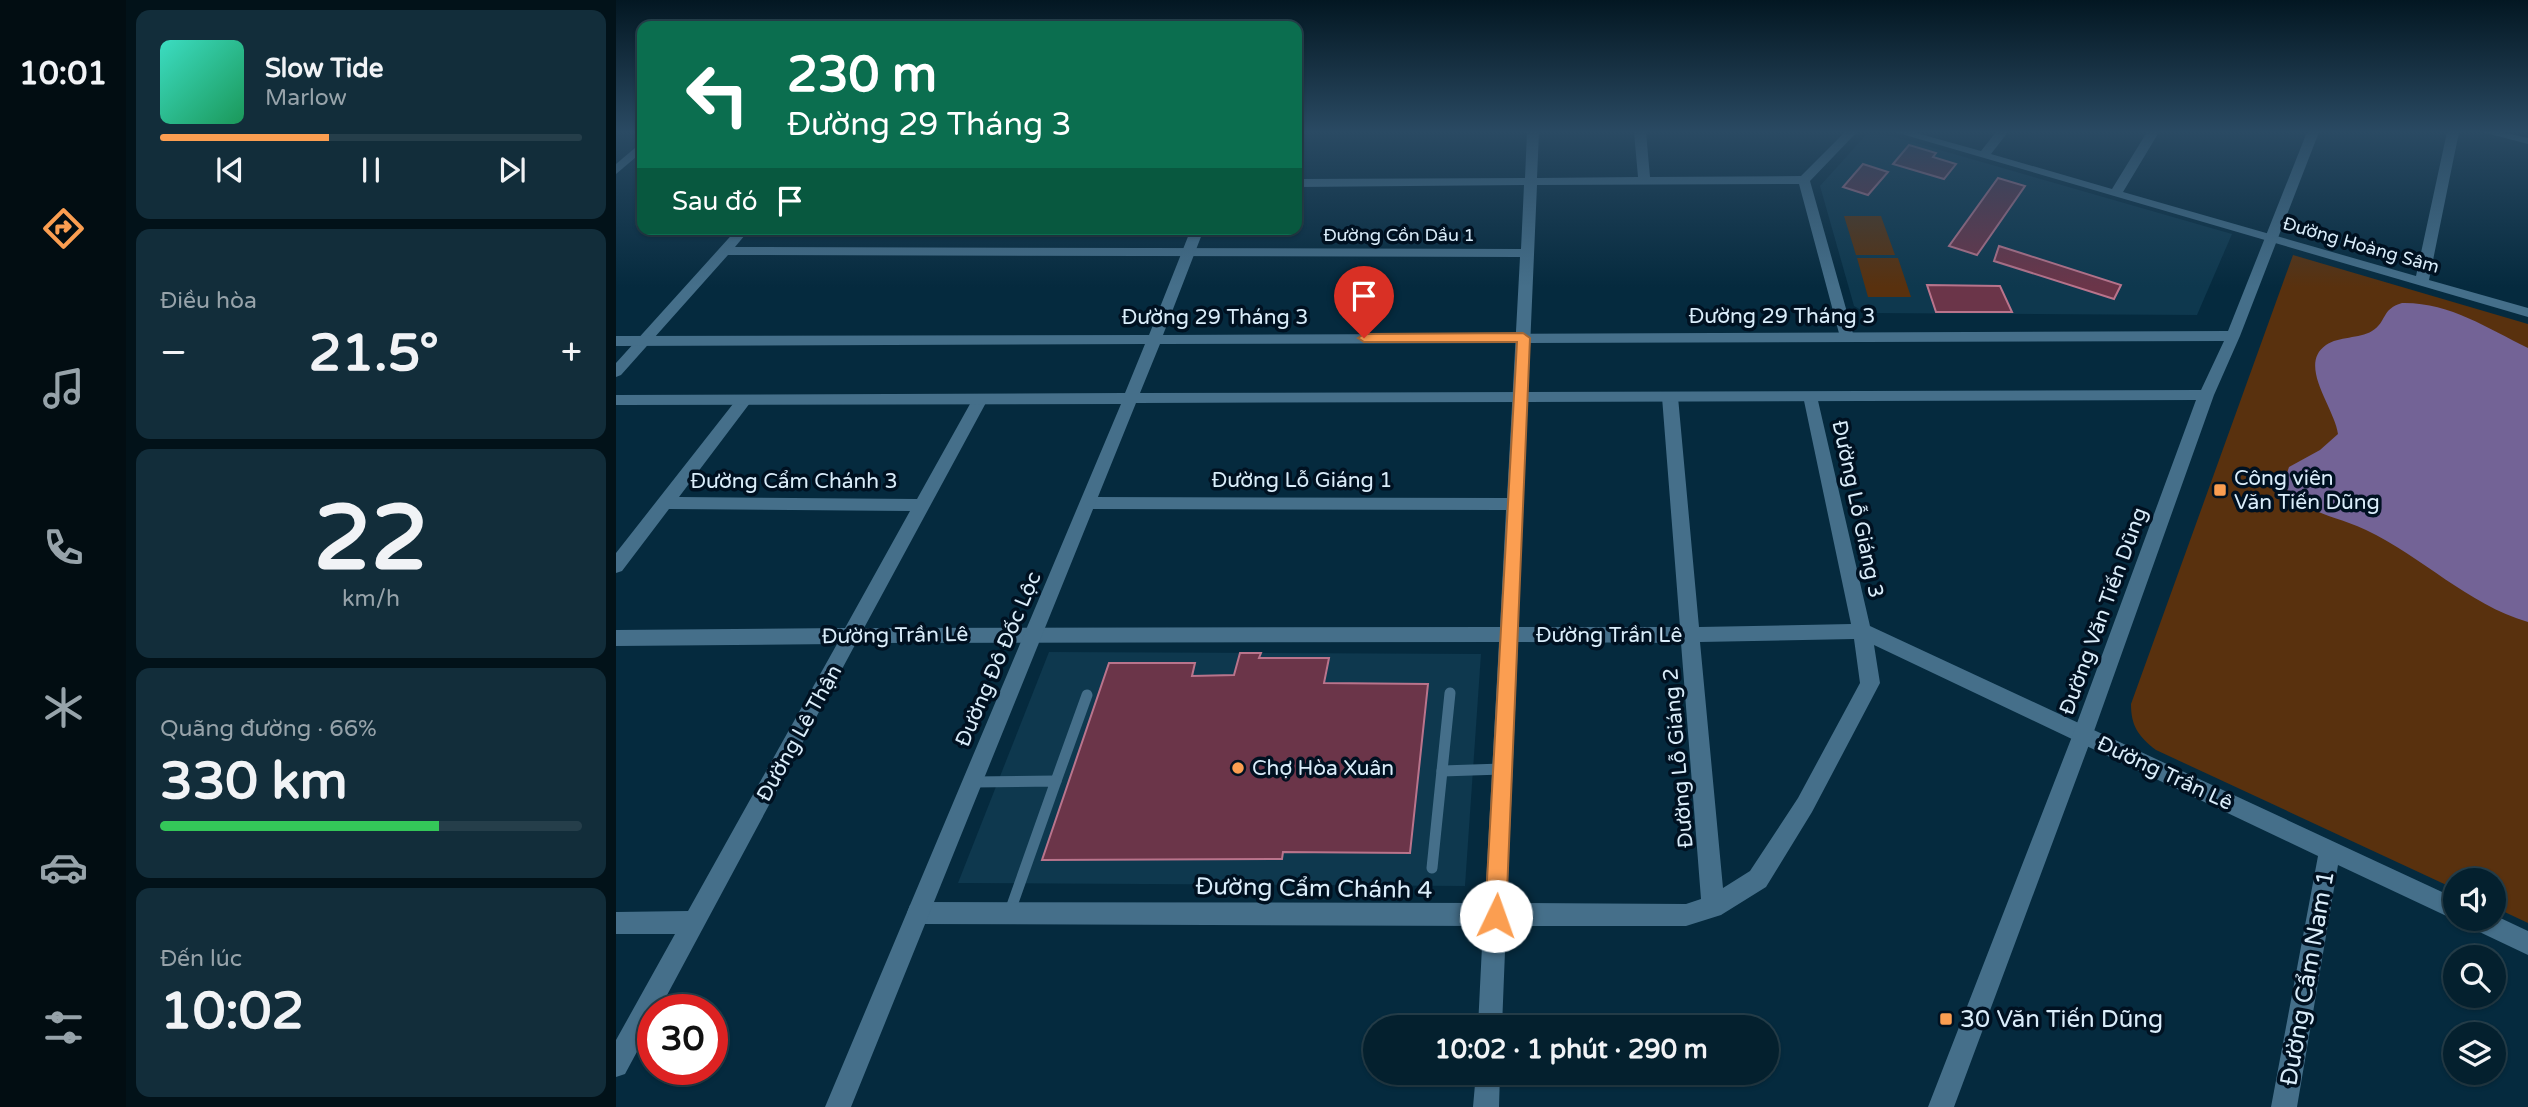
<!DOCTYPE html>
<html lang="vi">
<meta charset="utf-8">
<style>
body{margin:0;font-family:"Varela Round",sans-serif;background:#122d3a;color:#f1f3f6;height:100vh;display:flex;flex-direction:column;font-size:26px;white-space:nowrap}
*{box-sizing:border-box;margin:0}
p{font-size:23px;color:#97a3aa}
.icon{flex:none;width:38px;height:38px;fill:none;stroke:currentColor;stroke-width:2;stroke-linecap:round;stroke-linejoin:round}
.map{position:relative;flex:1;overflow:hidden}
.panel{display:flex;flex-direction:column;gap:10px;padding:10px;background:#021219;width:490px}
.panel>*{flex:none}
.hud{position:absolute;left:21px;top:21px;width:665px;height:214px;border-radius:14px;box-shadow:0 2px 5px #0004,0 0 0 2px #253e4a;background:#0b6e4f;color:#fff;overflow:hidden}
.buttons{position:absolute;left:1827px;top:868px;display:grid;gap:14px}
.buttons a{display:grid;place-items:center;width:63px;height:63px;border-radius:50%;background:#04202e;box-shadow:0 2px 5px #0004,0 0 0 2px #253e4a;font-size:35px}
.speed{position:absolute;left:21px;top:994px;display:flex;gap:14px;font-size:35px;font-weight:700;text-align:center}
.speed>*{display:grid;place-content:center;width:91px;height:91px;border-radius:50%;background:#04202e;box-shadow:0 2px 5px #0004,0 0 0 2px #253e4a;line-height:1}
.speed .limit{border:10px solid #d22;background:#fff;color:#111}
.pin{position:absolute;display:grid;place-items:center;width:60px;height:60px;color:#fff;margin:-72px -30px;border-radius:50% 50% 50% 0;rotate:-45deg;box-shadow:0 0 7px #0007}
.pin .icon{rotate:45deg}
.me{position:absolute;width:77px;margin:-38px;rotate:3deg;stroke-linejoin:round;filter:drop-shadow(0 0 5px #0008)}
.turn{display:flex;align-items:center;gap:24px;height:147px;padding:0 35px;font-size:32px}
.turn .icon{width:91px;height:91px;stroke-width:2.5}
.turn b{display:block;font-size:49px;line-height:60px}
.then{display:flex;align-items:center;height:66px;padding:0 35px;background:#0003;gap:14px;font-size:26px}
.big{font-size:52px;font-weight:700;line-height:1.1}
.panel .card{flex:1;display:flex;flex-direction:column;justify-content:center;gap:10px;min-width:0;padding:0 24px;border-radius:14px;background:#122d3a}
.panel .dial{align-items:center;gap:0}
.dial b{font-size:91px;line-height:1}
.song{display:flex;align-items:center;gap:21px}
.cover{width:84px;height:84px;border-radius:10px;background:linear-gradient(135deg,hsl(170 70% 55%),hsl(150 70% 35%))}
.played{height:7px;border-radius:4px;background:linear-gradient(90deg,#fb9e51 40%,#253e4a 40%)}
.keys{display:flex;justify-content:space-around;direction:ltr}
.heat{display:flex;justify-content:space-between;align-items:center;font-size:38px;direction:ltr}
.charge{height:10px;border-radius:5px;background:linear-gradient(90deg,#34c759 66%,#253e4a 0)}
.trip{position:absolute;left:747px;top:1015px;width:416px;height:70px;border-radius:35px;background:#04202e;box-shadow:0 2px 5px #0004,0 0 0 2px #253e4a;font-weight:700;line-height:70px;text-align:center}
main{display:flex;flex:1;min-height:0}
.tab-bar{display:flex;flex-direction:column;width:126px;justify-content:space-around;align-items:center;background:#020d12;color:#97a3aa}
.tab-bar .icon{width:49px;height:49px}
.tab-bar .selected{color:#fb9e51}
.tab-bar b{font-size:32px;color:#f1f3f6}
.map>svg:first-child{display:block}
</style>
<main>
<nav class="tab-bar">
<b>10:01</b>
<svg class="icon selected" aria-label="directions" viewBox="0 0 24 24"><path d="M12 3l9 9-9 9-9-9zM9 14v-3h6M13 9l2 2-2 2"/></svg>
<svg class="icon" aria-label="music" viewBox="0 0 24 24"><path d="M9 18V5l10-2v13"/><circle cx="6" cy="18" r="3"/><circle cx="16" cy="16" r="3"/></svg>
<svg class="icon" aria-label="phone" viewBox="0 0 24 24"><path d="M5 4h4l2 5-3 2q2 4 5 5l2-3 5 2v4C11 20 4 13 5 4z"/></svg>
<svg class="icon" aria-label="climate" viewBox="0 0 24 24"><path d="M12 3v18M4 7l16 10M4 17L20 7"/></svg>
<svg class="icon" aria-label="car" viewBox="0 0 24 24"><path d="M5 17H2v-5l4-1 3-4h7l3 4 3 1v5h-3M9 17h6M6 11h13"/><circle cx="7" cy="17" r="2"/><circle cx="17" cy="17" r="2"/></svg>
<svg class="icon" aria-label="filters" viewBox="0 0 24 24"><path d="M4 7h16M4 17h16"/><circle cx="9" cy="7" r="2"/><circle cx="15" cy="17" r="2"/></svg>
</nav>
<section class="panel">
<div class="card">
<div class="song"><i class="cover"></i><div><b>Slow Tide</b><p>Marlow</p></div></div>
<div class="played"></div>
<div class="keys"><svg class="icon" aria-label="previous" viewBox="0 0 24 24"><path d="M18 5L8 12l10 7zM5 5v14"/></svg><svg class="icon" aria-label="pause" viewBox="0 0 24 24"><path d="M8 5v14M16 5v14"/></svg><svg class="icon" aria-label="next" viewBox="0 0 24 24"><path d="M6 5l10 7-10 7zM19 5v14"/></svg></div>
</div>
<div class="card"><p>Điều hòa</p>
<div class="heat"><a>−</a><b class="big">21.5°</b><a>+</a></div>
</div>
<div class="card dial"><b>22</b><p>km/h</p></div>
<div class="card"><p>Quãng đường · 66%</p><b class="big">330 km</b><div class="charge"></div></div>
<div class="card"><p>Đến lúc</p><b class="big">10:02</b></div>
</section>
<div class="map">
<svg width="1912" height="1107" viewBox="0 0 1912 1107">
<rect width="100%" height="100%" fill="#052a3e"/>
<g fill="#0e384e">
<path d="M1255,133L1279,137L1616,234L1581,315L1250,313L1238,306L1204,186L1249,136Z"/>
<path d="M433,652L865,654L849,886L342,883Z"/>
</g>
<g fill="#59310e">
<path d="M1228,216H1265L1279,255H1240Z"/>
<path d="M1677,255L1912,324V923L1878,907V880H1839V889L1540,750C1522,736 1515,726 1515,704Z"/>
<path d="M1241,258H1282L1295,297H1252Z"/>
</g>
<path fill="#736396" d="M1786,303C1833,302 1871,328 1912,348V622C1851,604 1807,557 1750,530C1714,513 1694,517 1667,485L1673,467L1704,450L1722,434C1719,408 1681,365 1710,345C1723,336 1743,339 1756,331C1771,322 1765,309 1786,303Z"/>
<g fill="#6b3549" stroke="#b9748c" stroke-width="2">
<path d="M1293,145L1320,153L1317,157L1340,164L1328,179L1277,164Z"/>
<path d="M1247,164L1272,172L1252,195L1227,187Z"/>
<path d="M1382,178L1409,186L1361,255L1333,246Z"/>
<path d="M1383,246L1505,285L1498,299L1378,261Z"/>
<path d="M1311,285L1384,286L1396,312H1320Z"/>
<path d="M624,653H645L643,658H713L708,683L812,684L794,853L667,852L666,859L426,860L493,663H579L576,676L618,675Z"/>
</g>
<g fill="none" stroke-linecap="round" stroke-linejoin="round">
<g stroke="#456f8a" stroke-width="11">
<path d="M826,771L886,769"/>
<path d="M440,781L471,695"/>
<path d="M357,782L440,781L394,911"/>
<path d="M816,868L834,693"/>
</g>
<g fill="#456f8a" fill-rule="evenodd">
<path d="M911,132H923L921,178L1022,177L1018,132H1030L1034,177L1185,176L1229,132H1241L1194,181L1238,337L1231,342L1224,337L1183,184L921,185L902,627H1064L1046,397L1054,392L1062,397L1083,627L1235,624L1187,396L1190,392H1200L1254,626L1839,898V919H1842L1839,920L1722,865L1681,1107H1655L1702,856L1258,645L1264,683L1196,812L1150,887L1105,915L1070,926H890L886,1027H862L867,926L302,924L294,921L291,913L294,905L302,902L869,903L883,642L240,643L43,1010H37V1022L9,1074L0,1077V1040L59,934H0V912L72,911L221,644L0,646V630L229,628L294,511L53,509L6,571L0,573V553L124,395H134L137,399L63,497L301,499L359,395H369L372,399L248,628L884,627L890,510L473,509L465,503L473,497L891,498L904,257L112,255L5,375L0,377V363L121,229H134L119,247L905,249L908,185L681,187V179L909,178ZM1238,639L1244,683L1182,798L1134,871L1107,888L1084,642ZM902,642L1065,643L1085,899L1070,904L891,903Z"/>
<path d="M1279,132H1297L1365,151L1380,132H1392L1375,154L1496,189L1531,132H1543L1507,192L1800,276L1831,132H1843L1813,280L1912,308V317Z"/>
<path d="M1866,132H1886L1912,138V144Z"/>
<path d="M1878,915L1912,931V955L1853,927L1850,919H1878Z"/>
<path d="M860,1073H884L883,1107H857Z"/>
</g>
<g fill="#456f8a" fill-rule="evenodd">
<path d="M1691,132H1703L1624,336L1598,395L1477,734L1338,1107H1312L1457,734L1580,400L520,403L235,1107H209L505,404L0,405V395L509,393L529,344L0,346V336L533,335L575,229H588L547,335L1612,331ZM1608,341L1585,390L524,393L544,344Z"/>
<path d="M26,142V152L0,174V164Z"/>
</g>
</g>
<linearGradient id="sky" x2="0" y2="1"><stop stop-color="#031722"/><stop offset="0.46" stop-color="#2a4a63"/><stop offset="1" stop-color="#2a4a63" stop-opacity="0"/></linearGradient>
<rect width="1912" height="287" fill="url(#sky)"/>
<path fill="#fb9e51" stroke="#a36735" stroke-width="2" d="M907,333L914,338L890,916L887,923L880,926L872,923L869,916L901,342H748L742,338L748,334Z"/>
<g fill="#fb9e51" stroke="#001121" stroke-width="2.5">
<rect x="1597" y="483" width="14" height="14" rx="3.5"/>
<circle cx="622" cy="768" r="7"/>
<rect x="1323" y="1012" width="14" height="14" rx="3.5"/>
</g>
<g text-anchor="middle" stroke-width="7" stroke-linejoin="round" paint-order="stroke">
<g font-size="18" fill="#daedfa" stroke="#001121">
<text x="783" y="241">Đường Cồn Dầu 1</text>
<text transform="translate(1745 245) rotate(16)" y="6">Đường Hoàng Sâm</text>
</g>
<g font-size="21" fill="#daedfa" stroke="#001121">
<text x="1166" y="323">Đường 29 Tháng 3</text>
<text x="599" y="324">Đường 29 Tháng 3</text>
<text x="686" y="487">Đường Lỗ Giáng 1</text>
<text x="178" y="488">Đường Cẩm Chánh 3</text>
<text transform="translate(1242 509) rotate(78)" y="7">Đường Lỗ Giáng 3</text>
<text transform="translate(1487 611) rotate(-70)" y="7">Đường Văn Tiến Dũng</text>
<text transform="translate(279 635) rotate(-1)" y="7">Đường Trần Lê</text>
<text x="993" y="642">Đường Trần Lê</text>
<text transform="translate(382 659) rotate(-67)" y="7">Đường Đô Đốc Lộc</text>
<text transform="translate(183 733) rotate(-61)" y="7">Đường Lê Thận</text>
<text transform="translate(1062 758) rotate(-95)" y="7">Đường Lỗ Giáng 2</text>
<text transform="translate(1549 773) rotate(25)" y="7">Đường Trần Lê</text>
</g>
<g font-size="21" fill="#daedfa" stroke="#001121" text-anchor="start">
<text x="1618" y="485">Công viên<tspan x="1618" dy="24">Văn Tiến Dũng</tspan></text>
<text x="636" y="775">Chợ Hòa Xuân</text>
</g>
<g font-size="24" fill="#daedfa" stroke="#001121">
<text transform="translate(698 888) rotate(1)" y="8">Đường Cẩm Chánh 4</text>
<text transform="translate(1691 978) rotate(-80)" y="8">Đường Cẩm Nam 1</text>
</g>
<g font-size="24" fill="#daedfa" stroke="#001121" text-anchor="start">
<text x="1344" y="1027">30 Văn Tiến Dũng</text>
</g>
</g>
</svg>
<div class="buttons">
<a><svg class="icon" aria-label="sound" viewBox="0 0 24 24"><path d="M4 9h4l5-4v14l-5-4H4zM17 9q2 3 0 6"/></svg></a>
<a><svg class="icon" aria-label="search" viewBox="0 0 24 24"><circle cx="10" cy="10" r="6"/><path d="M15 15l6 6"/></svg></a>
<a><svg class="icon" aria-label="layers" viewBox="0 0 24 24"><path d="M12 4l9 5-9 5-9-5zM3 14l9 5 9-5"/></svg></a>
</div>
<div class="speed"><div class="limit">30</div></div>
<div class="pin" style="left:748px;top:338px;background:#d93025"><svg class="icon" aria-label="arrive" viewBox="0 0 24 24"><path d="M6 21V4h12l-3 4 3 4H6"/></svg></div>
<svg class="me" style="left:880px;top:916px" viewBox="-20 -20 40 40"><circle r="19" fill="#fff"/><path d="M0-13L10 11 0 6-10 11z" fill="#fb9e51"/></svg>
<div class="trip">10:02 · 1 phút · 290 m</div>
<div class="hud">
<div class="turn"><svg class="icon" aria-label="left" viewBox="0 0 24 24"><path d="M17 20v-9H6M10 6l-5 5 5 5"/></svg><div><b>230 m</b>Đường 29 Tháng 3</div></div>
<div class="then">Sau đó<svg class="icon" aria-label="arrive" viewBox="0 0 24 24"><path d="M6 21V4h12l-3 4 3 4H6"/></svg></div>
</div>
</div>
</main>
